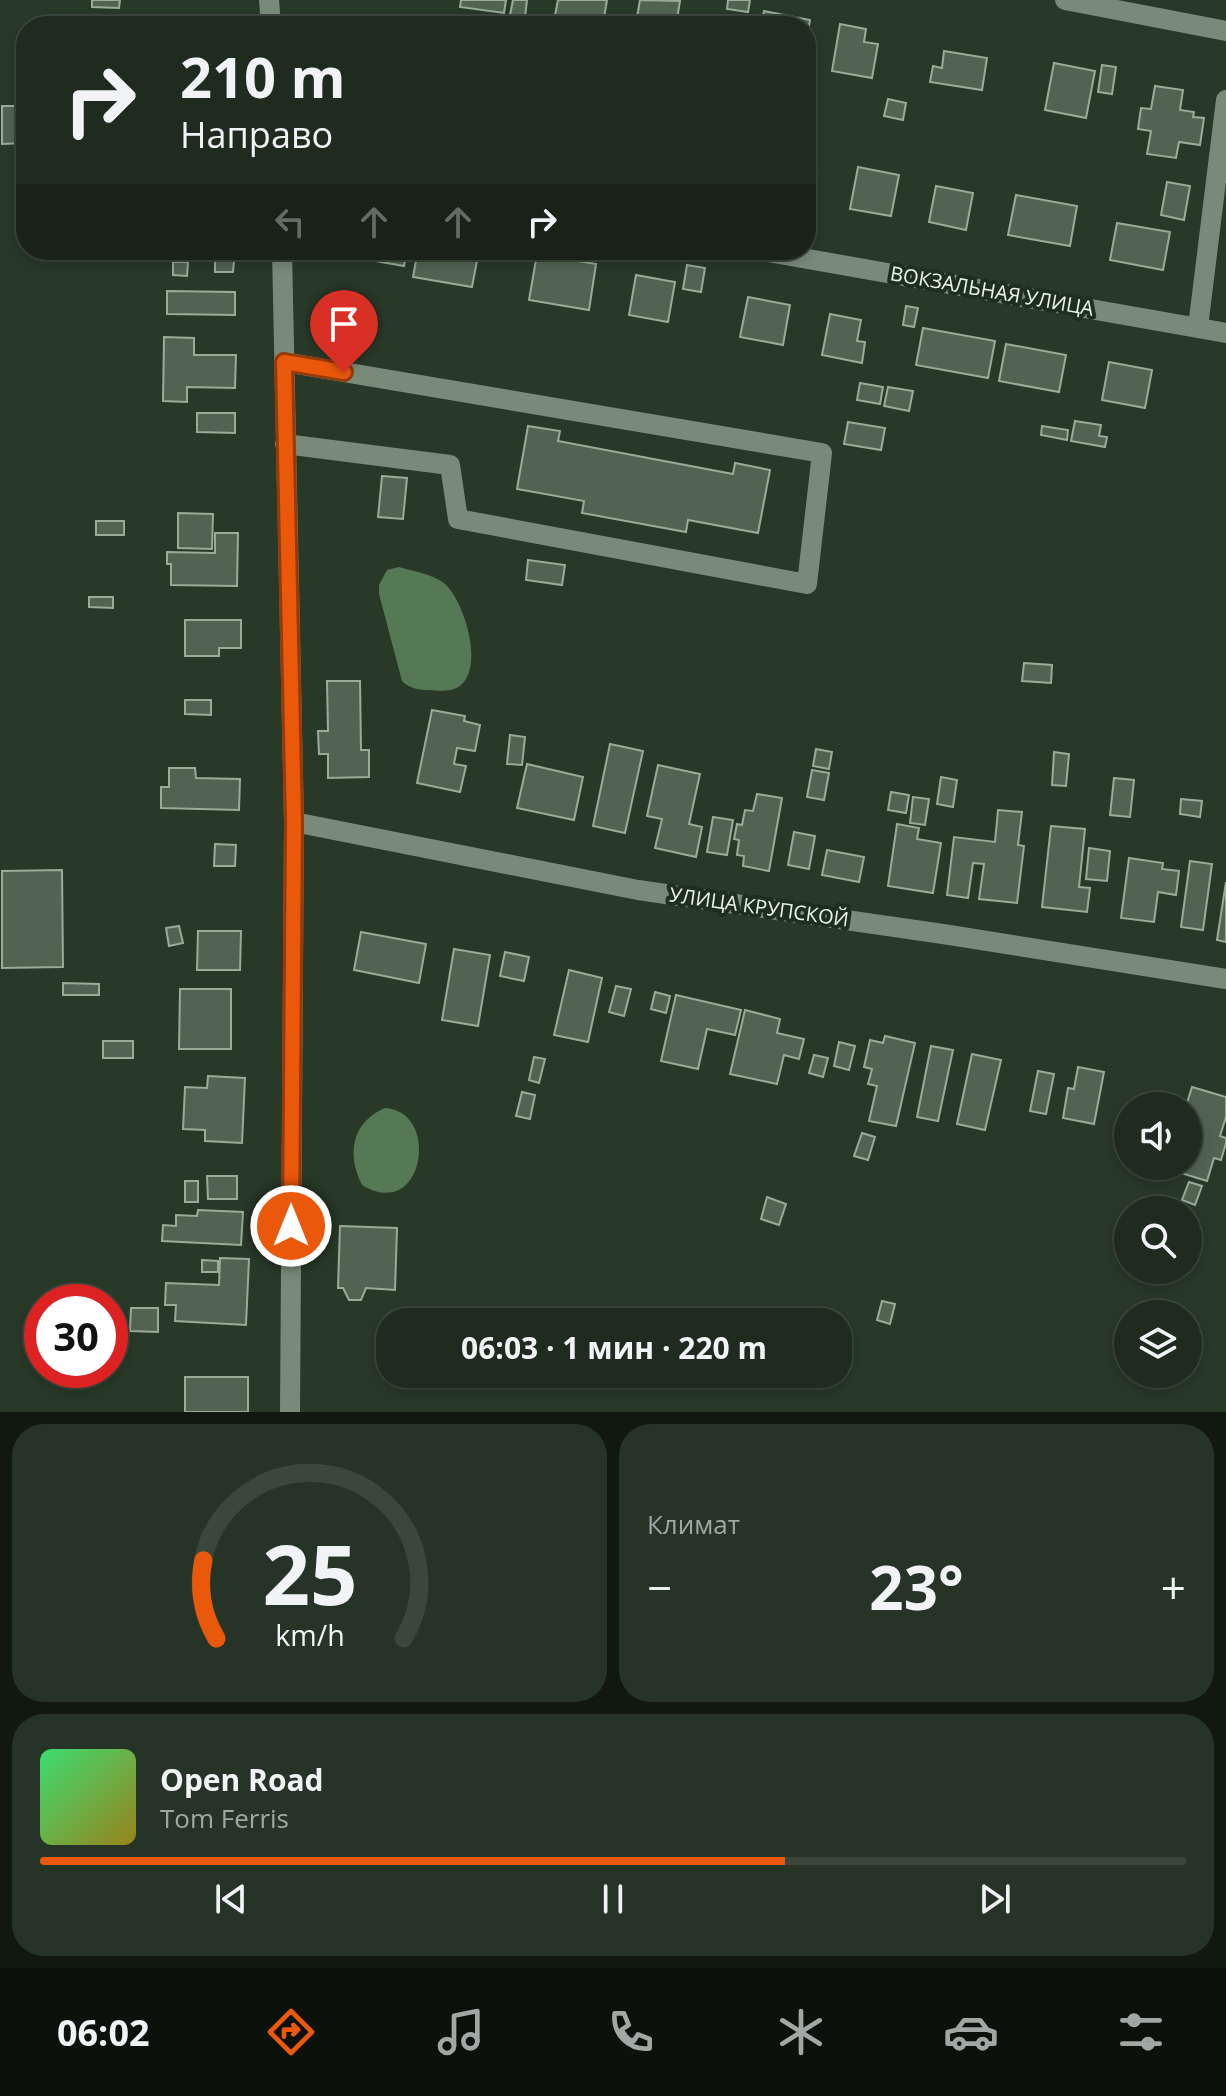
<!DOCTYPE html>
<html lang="ru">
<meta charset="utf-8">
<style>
body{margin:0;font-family:"Open Sans",sans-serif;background:#263327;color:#f1f3f6;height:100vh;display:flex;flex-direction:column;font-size:30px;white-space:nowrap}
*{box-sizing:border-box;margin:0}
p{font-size:26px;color:#a1a7a4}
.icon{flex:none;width:44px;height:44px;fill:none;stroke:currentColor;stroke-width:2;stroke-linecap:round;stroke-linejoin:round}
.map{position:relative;height:1412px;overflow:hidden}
.panel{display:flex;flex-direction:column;gap:12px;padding:12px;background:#101810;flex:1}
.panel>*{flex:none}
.guide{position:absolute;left:16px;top:16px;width:800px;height:244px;border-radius:32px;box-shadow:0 4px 12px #0003,0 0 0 2px #3c473c;background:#1e2b1e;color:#f1f3f6;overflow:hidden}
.controls{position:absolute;left:1114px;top:1092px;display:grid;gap:16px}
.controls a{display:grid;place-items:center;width:88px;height:88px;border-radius:50%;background:#1e2b1e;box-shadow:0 4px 12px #0003,0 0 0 2px #3c473c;font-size:40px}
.speed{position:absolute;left:24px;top:1284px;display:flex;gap:16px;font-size:40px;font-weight:700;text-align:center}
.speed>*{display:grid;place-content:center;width:104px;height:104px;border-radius:50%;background:#1e2b1e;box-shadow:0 4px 12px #0003,0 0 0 2px #3c473c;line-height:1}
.speed .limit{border:12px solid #d22;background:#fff;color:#111}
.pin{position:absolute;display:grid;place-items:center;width:68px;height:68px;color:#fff;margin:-82px -34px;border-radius:50% 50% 50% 0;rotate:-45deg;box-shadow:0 0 8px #0007}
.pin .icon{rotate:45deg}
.me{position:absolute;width:88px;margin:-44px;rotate:0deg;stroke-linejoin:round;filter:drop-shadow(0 0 6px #0008)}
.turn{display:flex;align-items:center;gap:28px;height:168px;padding:0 32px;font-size:36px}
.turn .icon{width:104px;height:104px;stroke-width:2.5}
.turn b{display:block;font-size:56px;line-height:68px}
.lanes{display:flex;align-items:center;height:76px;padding:0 32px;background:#0003;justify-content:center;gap:40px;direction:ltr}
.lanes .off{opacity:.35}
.big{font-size:60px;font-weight:700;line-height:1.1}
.panel .widget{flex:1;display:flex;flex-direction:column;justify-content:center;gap:12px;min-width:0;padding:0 28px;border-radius:32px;background:#263327}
.panel .dial{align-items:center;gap:0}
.dial svg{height:208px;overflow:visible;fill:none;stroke:#3c473c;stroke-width:7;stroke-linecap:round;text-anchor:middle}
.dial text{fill:#f1f3f6;stroke:none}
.song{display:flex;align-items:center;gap:24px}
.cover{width:96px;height:96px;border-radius:12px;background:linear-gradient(135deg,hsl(140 70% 55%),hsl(50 70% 35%))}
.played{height:8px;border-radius:4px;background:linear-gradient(90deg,#ea580c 65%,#3c473c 65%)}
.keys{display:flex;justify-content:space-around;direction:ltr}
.heat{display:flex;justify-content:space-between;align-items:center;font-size:44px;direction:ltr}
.panel .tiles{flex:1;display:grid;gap:12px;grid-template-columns:1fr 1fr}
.widget:last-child{grid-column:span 2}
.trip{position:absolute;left:376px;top:1308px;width:476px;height:80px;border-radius:32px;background:#1e2b1e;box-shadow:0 4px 12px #0003,0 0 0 2px #3c473c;font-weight:700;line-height:80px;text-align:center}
.tabs{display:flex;height:128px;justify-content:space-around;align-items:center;background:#0c110c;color:#a1a7a4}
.tabs .icon{width:56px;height:56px}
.tabs .current{color:#ea580c}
.tabs b{font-size:36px;color:#f1f3f6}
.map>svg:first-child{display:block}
</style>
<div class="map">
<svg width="1226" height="1412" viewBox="0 0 1226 1412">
<rect width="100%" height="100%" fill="#283928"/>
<g fill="#547954">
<path d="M399,567C413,571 433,574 445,584C464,601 485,667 460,686C451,692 440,691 430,690C419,690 410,689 402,681L379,594V585L387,570Z"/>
<path d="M385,1108C441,1111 424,1223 362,1185C346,1154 352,1122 385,1108Z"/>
</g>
<g fill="#526451" stroke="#99ac98" stroke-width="2">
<path d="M92,0H120L119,8L92,7Z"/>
<path d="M461,0H506L504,13L460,7Z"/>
<path d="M513,0H527L525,17L510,15Z"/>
<path d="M558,0H607L603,24L555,15Z"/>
<path d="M640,0L680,1L677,19L690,21L689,26H649L650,19L637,17Z"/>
<path d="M728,0H750L748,12L727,9Z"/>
<path d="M764,11L810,20L806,42V26H761Z"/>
<path d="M840,24L866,29L864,42L878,44L872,78L832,71Z"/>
<path d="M944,51L987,58L982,90L930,82L933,66L942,68Z"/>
<path d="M1054,63L1095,71L1086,118L1045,110Z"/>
<path d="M1102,65L1116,67L1112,94L1098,92Z"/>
<path d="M1155,86L1183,90L1180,110L1194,112L1193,117L1204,118L1200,145L1179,142L1176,158L1147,154L1151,131L1138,129L1141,108L1151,109Z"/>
<path d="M888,99L906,103L903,120L884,116Z"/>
<path d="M2,106H26V143L2,144Z"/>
<path d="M858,167L899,175L891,216L850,209Z"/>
<path d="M806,168L817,170L812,194L806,192Z"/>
<path d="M1167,182L1190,186L1184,220L1161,215Z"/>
<path d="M936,186L973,193L966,230L929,222Z"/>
<path d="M1016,195L1077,206L1070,246L1008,235Z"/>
<path d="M1117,223L1170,232L1163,270L1110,260Z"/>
<rect x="161" y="250" width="55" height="5"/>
<path d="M337,250H407L404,266L336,254Z"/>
<path d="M418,250H479L472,287L413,277Z"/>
<path d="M537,254L596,264L589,310L529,300Z"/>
<path d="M215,260L234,261L233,272H215Z"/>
<path d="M173,262H188L187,276L173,275Z"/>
<path d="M687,265L705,268L701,292L683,289Z"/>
<path d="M636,275L675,282L668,322L629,315Z"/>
<path d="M167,291L235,292V315L167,314Z"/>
<path d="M748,297L790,305L783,345L740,337Z"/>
<path d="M906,306L918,308L914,327L903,325Z"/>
<path d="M830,314L861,320L857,341L865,342L862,363L822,355Z"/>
<path d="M923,328L995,341L988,378L916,365Z"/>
<path d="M164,337L194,338V355H236L235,388L187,387V402L163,401Z"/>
<path d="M1006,344L1066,355L1059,392L999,381Z"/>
<path d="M1109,362L1152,370L1145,408L1102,400Z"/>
<path d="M860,383L883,387L880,404L857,400Z"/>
<path d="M888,387L913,391L909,411L884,406Z"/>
<path d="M197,413H235V433L197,432Z"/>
<path d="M1075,421L1101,425L1099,436L1107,437L1105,447L1071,441Z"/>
<path d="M848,422L885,428L881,450L844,444Z"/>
<path d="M528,426L560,431L558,441L733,474L735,463L770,470L758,533L688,520L686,532L582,513L584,501L517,489Z"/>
<path d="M1042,426L1068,430L1067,440L1041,435Z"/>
<path d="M382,476L407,478L403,519L378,517Z"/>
<path d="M178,513L213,514L212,549L178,548Z"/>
<rect x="96" y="521" width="28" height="14"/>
<path d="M215,533H238L237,586L171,585V564H167V552L215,553Z"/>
<path d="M528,560L565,565L562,585L526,580Z"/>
<path d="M89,597H113V608L89,607Z"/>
<path d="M185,620H241V648H219V656H185Z"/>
<path d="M1024,663L1052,665L1051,683L1022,681Z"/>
<path d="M327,681H360L361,750H369V777L328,778V754H319L318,731H328Z"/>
<path d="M185,700H211V715L185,714Z"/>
<path d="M432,710L465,716L464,721L480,725L475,751L457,748L454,764L466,766L460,792L417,783Z"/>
<path d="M510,735L525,737L522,765L507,764Z"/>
<path d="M610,744L643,751L625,833L593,826Z"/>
<path d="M816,749L832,752L829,769L813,766Z"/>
<path d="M1054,752L1069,754L1066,786L1052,785Z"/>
<path d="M527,764L583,777L574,820L517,808Z"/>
<path d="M658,765L700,774L689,824L702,827L696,857L655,848L662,819L647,816Z"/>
<path d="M169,768H195L196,778L240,779L239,810L161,808V787H169Z"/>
<path d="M812,770L829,773L824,800L807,797Z"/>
<path d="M941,777L957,780L953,807L937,804Z"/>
<path d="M1114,778L1134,780L1130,817L1110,815Z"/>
<path d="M891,792L909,795L906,813L888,810Z"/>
<path d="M757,794L782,798L769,871L743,866L744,856L737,855L739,840L734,839L737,824L742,825L745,810L753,811Z"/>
<path d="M913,797L929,799L925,825L910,823Z"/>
<path d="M1181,799L1202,801L1200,817L1180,814Z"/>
<path d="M998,810L1022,812L1018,845L1024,846L1017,903L979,899L984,864L973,863L968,898L947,895L954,837L995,842Z"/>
<path d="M713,817L733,820L727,855L707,852Z"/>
<path d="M897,824L919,828L917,839L941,843L933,893L888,886Z"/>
<path d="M1051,826L1085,829L1079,887L1090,888L1087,912L1042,907Z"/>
<path d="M794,832L815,836L809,869L788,865Z"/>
<path d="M215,844L236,845L235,866H214Z"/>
<path d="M1089,848L1110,851L1107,881L1086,879Z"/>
<path d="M827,850L864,857L859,882L822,875Z"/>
<path d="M1129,858L1163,863L1162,869L1179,871L1176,895L1158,892L1154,922L1121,918Z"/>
<path d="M1190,861L1212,864L1203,930L1181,927Z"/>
<path d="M62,870L63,967L2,968V871Z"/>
<path d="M1226,882V942L1217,940Z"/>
<path d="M179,926L183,943L169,946L166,928Z"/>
<path d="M198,931H241L240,970H197Z"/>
<path d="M361,932L426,944L419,983L354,970Z"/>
<path d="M454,949L490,955L478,1026L442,1020Z"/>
<path d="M505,952L529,957L524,981L500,976Z"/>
<path d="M569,970L602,978L588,1042L554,1035Z"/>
<path d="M63,983L99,984V995H63Z"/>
<path d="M616,986L631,989L624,1016L609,1012Z"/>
<path d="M180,989H231V1049H179Z"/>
<path d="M655,992L670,996L666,1013L651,1009Z"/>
<path d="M676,995L741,1010L735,1035L707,1029L698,1069L661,1061Z"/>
<path d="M745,1010L780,1019L777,1033L804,1039L799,1059L784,1055L777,1084L730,1074Z"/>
<path d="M885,1036L915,1043L896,1126L869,1121L877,1086L868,1084L872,1069L864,1067L870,1040L883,1043Z"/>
<rect x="103" y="1041" width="30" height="17"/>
<path d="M839,1042L855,1046L849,1070L834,1066Z"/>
<path d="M931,1046L953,1050L938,1121L917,1117Z"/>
<path d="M972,1054L1001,1060L985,1130L957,1124Z"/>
<path d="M814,1055L828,1058L823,1077L809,1073Z"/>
<path d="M534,1057L545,1059L539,1083L529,1080Z"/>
<path d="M1078,1067L1104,1072L1094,1124L1063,1118L1068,1088L1074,1089Z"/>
<path d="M1038,1071L1054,1074L1046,1114L1030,1111Z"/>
<path d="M208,1076L245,1078L242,1143L205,1141V1130L183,1129L185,1087L207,1088Z"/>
<path d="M1192,1087L1226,1097V1117L1220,1136L1226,1138V1143L1221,1160L1214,1158L1207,1181L1168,1169V1166H1188V1106H1186Z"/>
<path d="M522,1092L535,1095L530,1119L516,1116Z"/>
<path d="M862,1133L875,1137L868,1160L854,1156Z"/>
<path d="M207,1176H237V1199H208Z"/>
<rect x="185" y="1181" width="13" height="21"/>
<path d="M1189,1182L1202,1186L1195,1205L1182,1200Z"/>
<path d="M767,1197L786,1204L779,1225L761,1219Z"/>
<path d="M198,1210L243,1212L241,1245L162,1241L163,1225L176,1226V1215L197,1216Z"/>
<path d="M340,1226L397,1228L395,1290L366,1288L361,1300H349L343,1288H338Z"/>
<path d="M220,1258L249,1259L246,1325L175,1321L176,1305H165L166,1283L219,1285Z"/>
<path d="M202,1260L218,1261V1272H202Z"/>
<path d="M882,1301L895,1304L890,1324L877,1320Z"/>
<path d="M131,1308H158V1332L130,1331Z"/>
<rect x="185" y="1377" width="63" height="35"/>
</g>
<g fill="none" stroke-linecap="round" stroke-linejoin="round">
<g stroke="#798a79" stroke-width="20">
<path d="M269,0L271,26"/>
<path d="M1065,0L1226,31"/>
<path d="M282,250L294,822L290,1412"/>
<path d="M757,250L1226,333"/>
<path d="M1198,327L1226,100"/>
<path d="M284,362L822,453L807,584L458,519L450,465L285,444"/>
<path d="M294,822L638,890L943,934L1226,979"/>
</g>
</g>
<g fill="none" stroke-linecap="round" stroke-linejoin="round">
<g stroke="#983908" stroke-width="20">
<path id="route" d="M291,1226L294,822L284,362L344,372"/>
</g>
<use href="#route" stroke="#ea580c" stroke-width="14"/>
</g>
<g text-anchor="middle" stroke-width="8" stroke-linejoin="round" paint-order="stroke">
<g font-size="20" fill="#eaf4ea" stroke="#1f2f1e">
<text transform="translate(992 291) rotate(10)" y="7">ВОКЗАЛЬНАЯ УЛИЦА</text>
<text transform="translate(759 907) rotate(8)" y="7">УЛИЦА КРУПСКОЙ</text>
</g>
</g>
</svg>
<div class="controls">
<a><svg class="icon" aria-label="sound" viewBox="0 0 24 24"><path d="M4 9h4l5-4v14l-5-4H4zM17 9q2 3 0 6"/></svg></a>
<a><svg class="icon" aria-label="search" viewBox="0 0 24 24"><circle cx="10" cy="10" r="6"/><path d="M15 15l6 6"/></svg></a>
<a><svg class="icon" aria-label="layers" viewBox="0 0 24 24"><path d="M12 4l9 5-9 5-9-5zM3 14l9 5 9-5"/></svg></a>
</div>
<div class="speed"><div class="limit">30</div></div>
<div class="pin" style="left:344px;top:372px;background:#d93025"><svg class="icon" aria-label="arrive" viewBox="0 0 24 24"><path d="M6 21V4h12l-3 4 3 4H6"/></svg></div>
<svg class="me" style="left:291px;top:1226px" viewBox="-20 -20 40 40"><circle r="17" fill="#ea580c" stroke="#fff" stroke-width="3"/><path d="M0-11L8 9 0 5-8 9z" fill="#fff"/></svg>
<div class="trip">06:03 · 1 мин · 220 m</div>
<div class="guide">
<div class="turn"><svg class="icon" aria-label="right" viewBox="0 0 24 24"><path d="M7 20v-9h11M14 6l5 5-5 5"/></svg><div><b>210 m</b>Направо</div></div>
<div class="lanes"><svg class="icon off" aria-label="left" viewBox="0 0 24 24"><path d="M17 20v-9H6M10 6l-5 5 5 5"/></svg><svg class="icon off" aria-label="ahead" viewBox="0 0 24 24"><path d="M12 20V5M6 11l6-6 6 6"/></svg><svg class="icon off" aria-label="ahead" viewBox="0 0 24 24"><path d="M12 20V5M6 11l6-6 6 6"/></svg><svg class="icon" aria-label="right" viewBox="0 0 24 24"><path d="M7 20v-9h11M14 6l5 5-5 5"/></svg></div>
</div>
</div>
<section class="panel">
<div class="tiles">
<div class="widget dial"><svg viewBox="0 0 100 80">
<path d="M14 69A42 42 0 1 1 86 69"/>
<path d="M14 69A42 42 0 0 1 9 39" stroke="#ea580c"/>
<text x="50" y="56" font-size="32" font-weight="700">25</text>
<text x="50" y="72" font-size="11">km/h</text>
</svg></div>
<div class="widget"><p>Климат</p>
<div class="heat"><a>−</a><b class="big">23°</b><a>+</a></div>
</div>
<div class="widget">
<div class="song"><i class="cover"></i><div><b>Open Road</b><p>Tom Ferris</p></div></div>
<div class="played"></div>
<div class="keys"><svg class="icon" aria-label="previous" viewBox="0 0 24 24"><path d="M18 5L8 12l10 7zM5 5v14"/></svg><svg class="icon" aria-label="pause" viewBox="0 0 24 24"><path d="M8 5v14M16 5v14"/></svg><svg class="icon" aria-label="next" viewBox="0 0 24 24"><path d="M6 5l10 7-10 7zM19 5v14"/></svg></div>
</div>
</div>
</section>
<nav class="tabs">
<b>06:02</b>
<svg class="icon current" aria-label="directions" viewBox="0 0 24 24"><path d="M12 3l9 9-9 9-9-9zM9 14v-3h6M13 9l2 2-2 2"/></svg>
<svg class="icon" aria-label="music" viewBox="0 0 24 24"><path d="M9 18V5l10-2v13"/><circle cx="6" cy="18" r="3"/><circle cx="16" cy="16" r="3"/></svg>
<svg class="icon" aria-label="phone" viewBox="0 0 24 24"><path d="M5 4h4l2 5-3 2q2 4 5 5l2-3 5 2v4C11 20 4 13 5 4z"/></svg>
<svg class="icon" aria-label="climate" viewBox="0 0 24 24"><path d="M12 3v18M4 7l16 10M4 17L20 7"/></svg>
<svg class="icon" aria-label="car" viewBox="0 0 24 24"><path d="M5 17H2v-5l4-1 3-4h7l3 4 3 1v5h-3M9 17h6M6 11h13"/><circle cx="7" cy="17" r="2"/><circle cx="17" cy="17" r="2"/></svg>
<svg class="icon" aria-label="filters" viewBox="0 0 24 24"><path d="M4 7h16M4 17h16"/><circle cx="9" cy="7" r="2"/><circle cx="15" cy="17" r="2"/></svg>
</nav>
